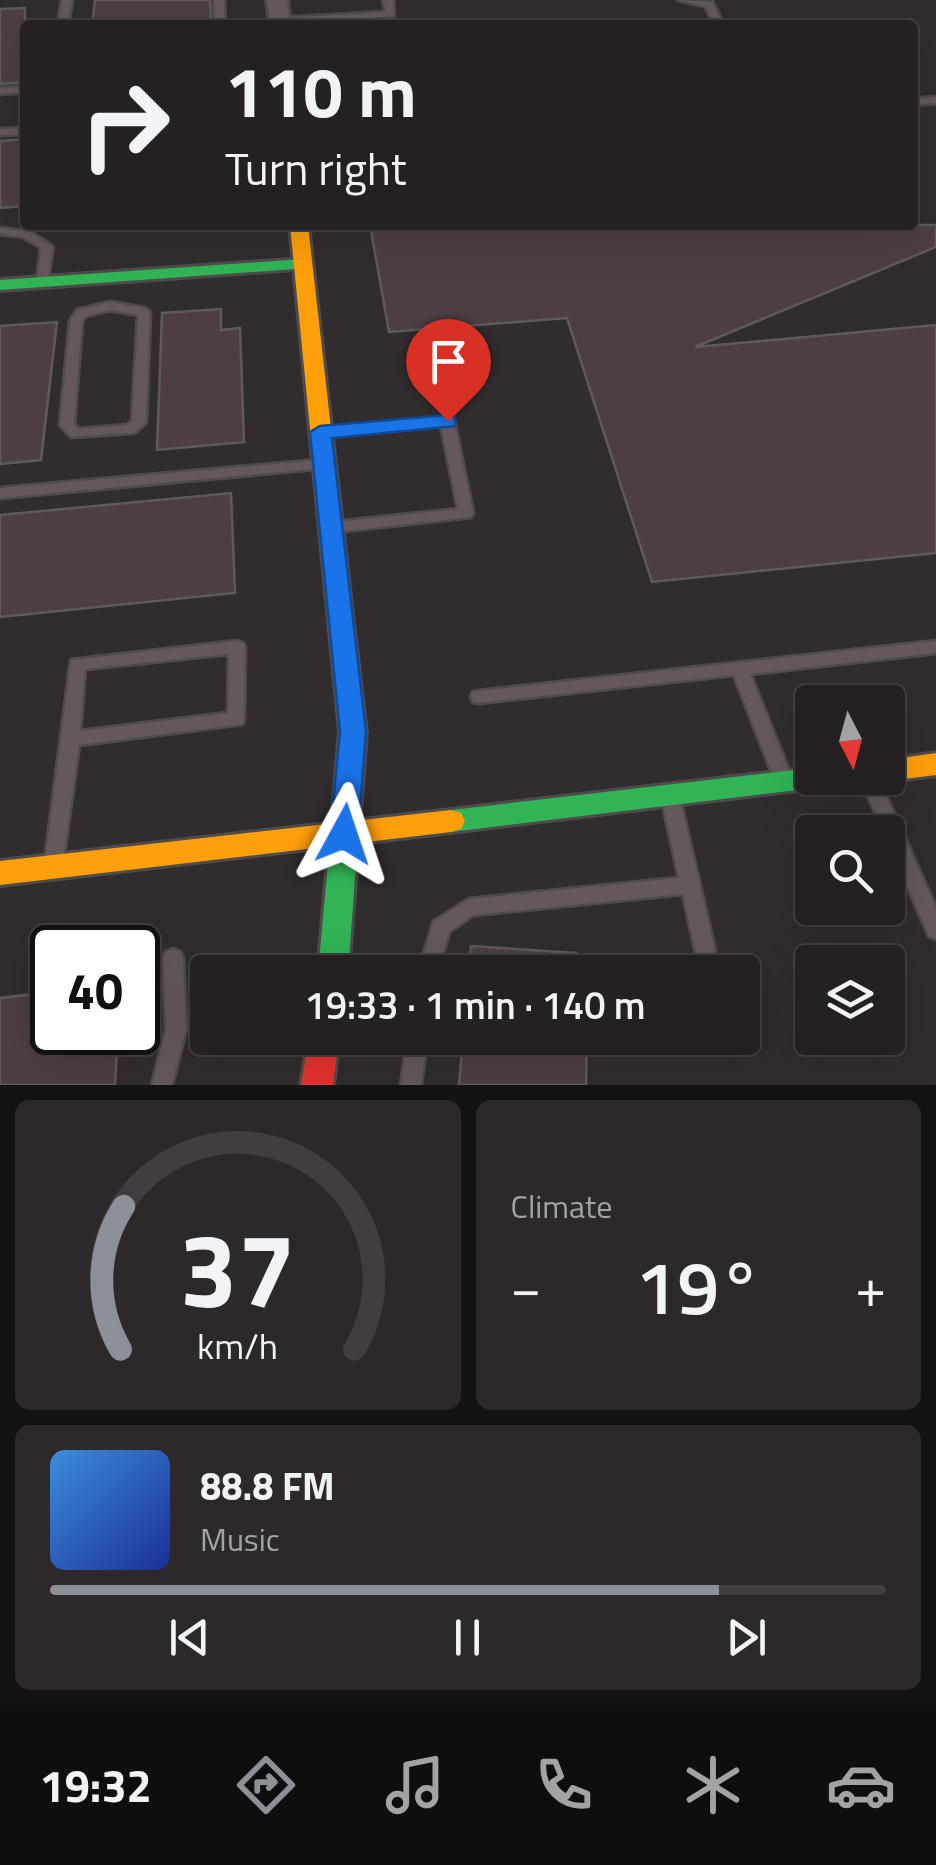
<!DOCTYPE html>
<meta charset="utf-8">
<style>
body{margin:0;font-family:"Titillium Web",sans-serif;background:#2d292a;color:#f1f3f6;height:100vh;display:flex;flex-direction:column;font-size:38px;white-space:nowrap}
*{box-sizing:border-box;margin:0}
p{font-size:32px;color:#a3a3a5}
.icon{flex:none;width:55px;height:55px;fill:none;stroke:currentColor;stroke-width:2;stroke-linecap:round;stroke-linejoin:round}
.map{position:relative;height:1085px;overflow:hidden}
.drawer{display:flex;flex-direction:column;gap:15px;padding:15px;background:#141213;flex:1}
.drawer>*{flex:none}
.guide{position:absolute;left:20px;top:20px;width:898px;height:210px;border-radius:10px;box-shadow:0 10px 40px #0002,0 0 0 2px #423e40;background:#252122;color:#f1f3f6;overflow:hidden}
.needle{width:65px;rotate:174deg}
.fabs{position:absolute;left:795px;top:685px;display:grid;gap:20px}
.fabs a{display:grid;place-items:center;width:110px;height:110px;border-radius:10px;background:#252122;box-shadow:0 10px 40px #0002,0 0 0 2px #423e40;font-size:50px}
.speed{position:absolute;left:30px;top:925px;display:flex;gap:20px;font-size:50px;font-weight:700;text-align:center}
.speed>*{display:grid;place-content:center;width:130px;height:130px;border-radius:50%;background:#252122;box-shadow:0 10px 40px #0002,0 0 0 2px #423e40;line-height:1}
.speed .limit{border:5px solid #111;border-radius:15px;background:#fff;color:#111}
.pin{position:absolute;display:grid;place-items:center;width:85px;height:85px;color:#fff;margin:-102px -42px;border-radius:50% 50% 50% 0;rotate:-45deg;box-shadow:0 0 10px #0007}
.pin .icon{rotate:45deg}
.me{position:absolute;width:110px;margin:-55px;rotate:5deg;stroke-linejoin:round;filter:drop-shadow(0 0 8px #0008)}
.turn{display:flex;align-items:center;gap:35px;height:210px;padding:0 40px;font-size:45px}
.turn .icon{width:130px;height:130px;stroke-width:2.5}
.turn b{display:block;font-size:70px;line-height:85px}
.big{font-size:75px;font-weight:600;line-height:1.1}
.drawer .card{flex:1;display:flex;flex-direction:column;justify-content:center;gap:15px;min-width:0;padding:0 35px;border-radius:15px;background:#2d292a}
.drawer .dial{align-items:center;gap:0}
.dial svg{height:260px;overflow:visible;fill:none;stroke:#423e40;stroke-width:7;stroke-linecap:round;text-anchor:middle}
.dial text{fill:#f1f3f6;stroke:none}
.song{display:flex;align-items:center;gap:30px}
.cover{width:120px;height:120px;border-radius:15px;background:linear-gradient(135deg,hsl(210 70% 55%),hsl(230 70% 35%))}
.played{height:10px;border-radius:5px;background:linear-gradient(90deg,#8c9099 80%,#423e40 80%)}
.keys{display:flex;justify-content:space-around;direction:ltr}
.heat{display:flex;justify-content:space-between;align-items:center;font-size:55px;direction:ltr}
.drawer .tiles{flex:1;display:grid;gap:15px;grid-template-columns:1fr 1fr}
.card:last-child{grid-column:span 2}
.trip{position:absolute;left:190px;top:955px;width:570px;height:100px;border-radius:10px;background:#252122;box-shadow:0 10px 40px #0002,0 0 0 2px #423e40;font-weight:600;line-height:100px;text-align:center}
.tab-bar{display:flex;height:160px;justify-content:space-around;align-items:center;background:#0f0d0e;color:#a3a3a5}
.tab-bar .icon{width:70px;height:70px}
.tab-bar .current{color:#8c9099}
.tab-bar b{font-size:45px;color:#f1f3f6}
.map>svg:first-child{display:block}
</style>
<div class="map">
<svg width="936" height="1085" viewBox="0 0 936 1085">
<rect width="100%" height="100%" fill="#312c2e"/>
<g fill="#4f3d44" stroke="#5d5a5b" stroke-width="2.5">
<path d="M95,0H210L211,22L92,25Z"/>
<path d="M25,8V82L0,84V9Z"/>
<path d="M25,139V206L0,208V141Z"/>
<path d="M370,225H936V247L695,347L936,325V553L652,582L567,318L389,332Z"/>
<path d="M221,309V330L240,328L244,442L157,450L162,313Z"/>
<path d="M57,322L41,460L0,464V326Z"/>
<path d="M231,493L235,593L0,617V515Z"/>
<path d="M471,946L576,953L575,972H468Z"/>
<path d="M52,992V1032H118L115,1085H0V998Z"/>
<path d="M463,1038H587L586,1085H459Z"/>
</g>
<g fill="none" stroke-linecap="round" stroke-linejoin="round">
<g stroke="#4e4b4c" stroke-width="5">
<g id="lane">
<path d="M62,0H72L68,25H58Z"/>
<path d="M214,0H224L225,25H215Z"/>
<path d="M383,0H393L394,16L280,24L275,21L280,18L386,12Z"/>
<path d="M678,0L712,2L724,25H714L705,6Z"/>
<path d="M25,86V92L0,94V88Z"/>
<path d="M936,97V103L912,105V99Z"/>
<path d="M25,128V134L0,135V129Z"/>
<path d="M0,228L30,232L51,245L53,247L47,285H39L37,282L41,248L23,237L0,234Z"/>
<path d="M110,302L144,308L150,312L146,422L136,432L131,433L71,437L60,425L70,321L77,310ZM110,310L138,315L132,421L127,425L79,429L74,424L82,321L86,316Z"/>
<path d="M447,417L454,421L473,513L471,517L335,532L330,531L328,527L330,523L335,522L458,509L441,426L321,436L314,432L316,429Z"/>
<path d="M320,460L327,465L325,468L0,498V488Z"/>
<path d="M237,641L243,643L245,647L244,719L242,724L79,745L63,861L61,867L54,869L47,867L45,861L71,660ZM229,654L228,713L80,731L85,669Z"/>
<path d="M936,641V653L750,674L792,778L789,783L783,785L777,783L774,778L734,675L479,703L473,702L471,697L473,692L479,691Z"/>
<path d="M860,778H878L936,908V939L929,936L888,841V832H884Z"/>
<path d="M671,793L677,795L680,800L720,972H700L683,894L473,915L449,932L438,972H418L434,921L469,899L679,878L662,800L665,795Z"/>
<path d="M173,949L180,952L183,958L186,1029L172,1085H152L166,1029L163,958L166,952Z"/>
<path d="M407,1038H427L421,1085H401Z"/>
</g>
</g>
<g stroke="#4e4b4c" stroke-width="6">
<path id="street" d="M267,0H287L290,25H270Z"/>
</g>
<g stroke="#4e4b4c" stroke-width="6">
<g id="fast">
<path d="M303,259L309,260V268L0,290V280Z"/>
<path d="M342,623L350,626L354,632L366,732L348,972H318L340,732L330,632L334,626Z"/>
<path d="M812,768V778H834L830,786L451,832L441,829L437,821L441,813L451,810Z"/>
</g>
</g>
<g stroke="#4e4b4c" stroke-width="6">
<g id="slow">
<path d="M290,225H308L354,632L350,638H334L330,632Z"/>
<path d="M936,753V775L888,781L879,778H888V760Z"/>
<path d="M451,810L461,813L465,821L461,829L451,832L0,885V861Z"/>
</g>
</g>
<g stroke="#4e4b4c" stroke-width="6">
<path id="jam" d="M309,1038H339L333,1085H301Z"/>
</g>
<use href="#lane" fill="#65585c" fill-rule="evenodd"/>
<use href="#street" fill="#65585c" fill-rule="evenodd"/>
<use href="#fast" fill="#30b455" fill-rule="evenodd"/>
<use href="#slow" fill="#ff9f0a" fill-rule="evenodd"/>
<use href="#jam" fill="#e5322d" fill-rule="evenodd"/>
</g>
<path fill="#1a73e8" stroke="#114b97" stroke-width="2.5" d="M448,415L455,417V426L332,438L366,732L358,834L354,842H334L330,834L340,732L310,432L320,426Z"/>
</svg>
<div class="fabs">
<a><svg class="needle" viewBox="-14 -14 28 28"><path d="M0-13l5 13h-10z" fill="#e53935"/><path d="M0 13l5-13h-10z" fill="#a3a3a5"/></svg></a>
<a><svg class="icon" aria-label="search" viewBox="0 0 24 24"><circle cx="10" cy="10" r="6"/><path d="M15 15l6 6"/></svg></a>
<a><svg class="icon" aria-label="layers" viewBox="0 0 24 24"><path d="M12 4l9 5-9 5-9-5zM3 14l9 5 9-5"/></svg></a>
</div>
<div class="speed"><div class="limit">40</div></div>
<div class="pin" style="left:448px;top:421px;background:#d93025"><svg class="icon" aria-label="arrive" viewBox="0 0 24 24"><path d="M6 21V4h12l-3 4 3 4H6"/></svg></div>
<svg class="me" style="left:344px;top:834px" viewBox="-20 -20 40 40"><path d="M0-17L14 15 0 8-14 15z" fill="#1a73e8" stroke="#fff" stroke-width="4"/></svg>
<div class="trip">19:33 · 1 min · 140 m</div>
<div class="guide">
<div class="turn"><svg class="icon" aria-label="right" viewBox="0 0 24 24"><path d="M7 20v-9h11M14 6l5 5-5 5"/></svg><div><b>110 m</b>Turn right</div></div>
</div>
</div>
<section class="drawer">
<div class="tiles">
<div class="card dial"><svg viewBox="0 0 100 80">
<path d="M14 69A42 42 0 1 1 86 69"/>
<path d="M14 69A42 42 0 0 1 15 25" stroke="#8c9099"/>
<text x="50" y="56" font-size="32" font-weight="700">37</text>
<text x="50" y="72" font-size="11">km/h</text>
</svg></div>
<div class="card"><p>Climate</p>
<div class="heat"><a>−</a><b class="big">19°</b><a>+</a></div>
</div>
<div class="card">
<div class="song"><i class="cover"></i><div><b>88.8 FM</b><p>Music</p></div></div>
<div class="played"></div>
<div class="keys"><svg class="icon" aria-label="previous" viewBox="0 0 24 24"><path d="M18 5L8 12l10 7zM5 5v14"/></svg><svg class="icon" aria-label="pause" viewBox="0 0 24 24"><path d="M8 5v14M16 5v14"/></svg><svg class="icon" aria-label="next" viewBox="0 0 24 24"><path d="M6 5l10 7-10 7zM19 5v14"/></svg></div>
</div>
</div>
</section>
<nav class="tab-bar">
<b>19:32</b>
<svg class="icon current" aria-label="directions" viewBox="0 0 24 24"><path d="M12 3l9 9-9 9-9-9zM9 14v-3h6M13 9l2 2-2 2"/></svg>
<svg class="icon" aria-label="music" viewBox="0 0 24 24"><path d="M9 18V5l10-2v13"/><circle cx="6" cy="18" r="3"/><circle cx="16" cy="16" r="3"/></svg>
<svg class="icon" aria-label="phone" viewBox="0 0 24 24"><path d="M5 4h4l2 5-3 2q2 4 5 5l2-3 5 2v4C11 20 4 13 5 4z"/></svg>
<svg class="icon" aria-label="climate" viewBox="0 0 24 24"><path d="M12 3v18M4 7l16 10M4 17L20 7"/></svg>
<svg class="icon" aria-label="car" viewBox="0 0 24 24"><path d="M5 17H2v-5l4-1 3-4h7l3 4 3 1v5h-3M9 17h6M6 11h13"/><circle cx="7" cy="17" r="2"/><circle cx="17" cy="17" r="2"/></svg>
</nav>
